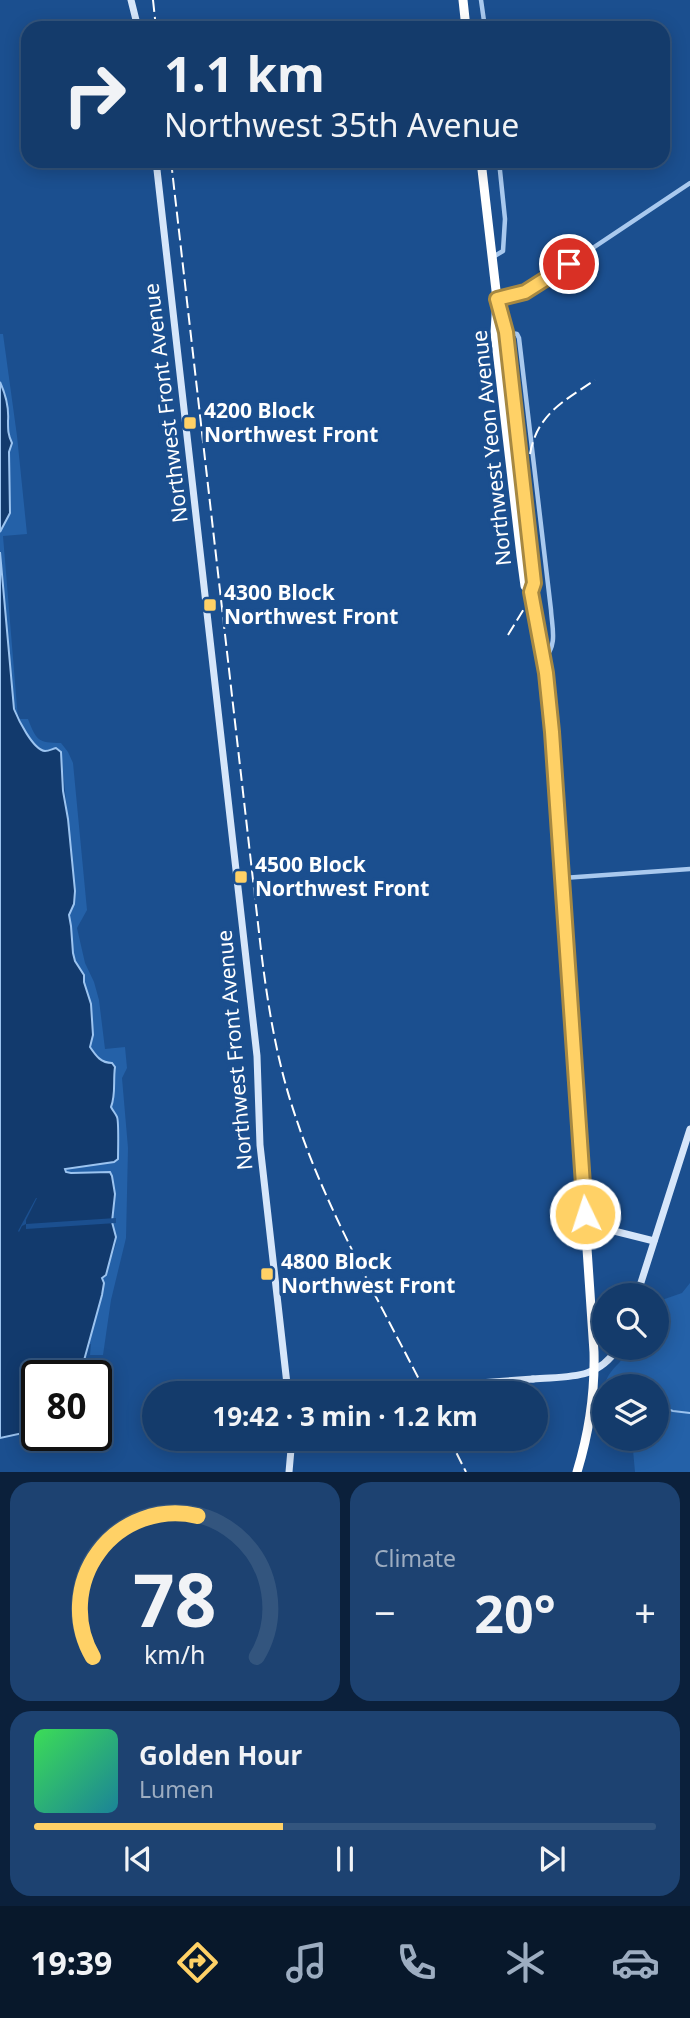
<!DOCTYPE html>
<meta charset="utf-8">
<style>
body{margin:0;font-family:"Noto Sans",sans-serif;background:#1d4271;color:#f1f3f6;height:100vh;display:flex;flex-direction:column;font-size:26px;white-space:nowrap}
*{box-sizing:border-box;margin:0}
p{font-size:23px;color:#9dadc1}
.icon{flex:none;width:38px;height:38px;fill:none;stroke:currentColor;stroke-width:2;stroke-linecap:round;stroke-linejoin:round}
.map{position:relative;height:1472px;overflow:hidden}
.sheet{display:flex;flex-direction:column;gap:10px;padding:10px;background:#0b203b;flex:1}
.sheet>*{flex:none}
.guide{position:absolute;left:21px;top:21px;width:649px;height:147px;border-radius:21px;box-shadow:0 4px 18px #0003,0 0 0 2px #33557e;background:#143b6b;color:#f1f3f6;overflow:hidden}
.controls{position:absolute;left:592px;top:1283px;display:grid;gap:14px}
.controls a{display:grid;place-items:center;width:77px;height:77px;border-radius:50%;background:#143b6b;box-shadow:0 4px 18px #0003,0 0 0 2px #33557e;font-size:35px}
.speed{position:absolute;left:21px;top:1360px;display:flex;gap:14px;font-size:35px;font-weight:700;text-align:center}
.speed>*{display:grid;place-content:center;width:91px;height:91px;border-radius:50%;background:#143b6b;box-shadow:0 4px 18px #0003,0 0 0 2px #33557e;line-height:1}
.speed .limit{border:4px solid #111;border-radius:10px;background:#fff;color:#111}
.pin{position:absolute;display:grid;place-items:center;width:60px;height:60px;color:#fff;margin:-30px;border:4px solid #fff;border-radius:50%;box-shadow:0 2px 7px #0007}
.me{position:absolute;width:77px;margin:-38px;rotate:356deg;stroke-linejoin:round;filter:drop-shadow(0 0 5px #0008)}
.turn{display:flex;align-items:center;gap:24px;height:147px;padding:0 28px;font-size:32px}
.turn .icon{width:91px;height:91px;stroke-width:2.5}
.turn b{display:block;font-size:49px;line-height:60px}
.big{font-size:52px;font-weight:700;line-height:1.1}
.sheet .card{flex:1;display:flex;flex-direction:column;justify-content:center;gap:10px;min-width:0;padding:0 24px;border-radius:21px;background:#1d4271}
.sheet .dial{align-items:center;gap:0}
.dial svg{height:182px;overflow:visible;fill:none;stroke:#33557e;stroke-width:7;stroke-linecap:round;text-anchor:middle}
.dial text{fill:#f1f3f6;stroke:none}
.song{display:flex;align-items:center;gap:21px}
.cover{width:84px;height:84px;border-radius:10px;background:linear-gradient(135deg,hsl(130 70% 55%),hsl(190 70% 35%))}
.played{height:7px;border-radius:4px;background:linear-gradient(90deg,#ffd166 40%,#33557e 40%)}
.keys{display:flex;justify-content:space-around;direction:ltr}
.heat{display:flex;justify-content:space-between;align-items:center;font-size:38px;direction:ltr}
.sheet .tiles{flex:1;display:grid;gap:10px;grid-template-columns:1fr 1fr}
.card:last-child{grid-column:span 2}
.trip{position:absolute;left:142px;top:1381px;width:406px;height:70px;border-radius:35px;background:#143b6b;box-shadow:0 4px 18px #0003,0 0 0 2px #33557e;font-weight:700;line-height:70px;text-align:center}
.tabs{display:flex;height:112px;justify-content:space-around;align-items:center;background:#08182b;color:#9dadc1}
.tabs .icon{width:49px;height:49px}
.tabs .active{color:#ffd166}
.tabs b{font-size:32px;color:#f1f3f6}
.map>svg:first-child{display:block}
</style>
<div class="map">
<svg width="690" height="1472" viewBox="0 0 690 1472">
<rect width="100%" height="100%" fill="#1b4f8f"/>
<g fill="#2461a8">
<path d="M0,334H3L17,436L27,534L3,536L18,719L13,700L0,552V532L10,513L9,452L12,443L8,432V411L4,390L0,382Z"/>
<path d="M19,719H28C36,740 38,743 61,743L68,752L73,763L87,910L77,928L85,963L94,982L99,1000L105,1049L125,1047L127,1068L122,1078L128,1148L126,1238L111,1300L103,1355H90L91,1344L88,1343C92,1325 107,1295 102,1278L106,1274L116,1244V1237L112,1222L115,1201L112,1176L106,1172L71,1173L66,1172L65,1169L114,1162L118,1159V1119L111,1107C116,1095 113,1081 115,1067L112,1063C101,1063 96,1056 90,1047L93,1035L91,1004L87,990L73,953L71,926L69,915L74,904L75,891L61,750C54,748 51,751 44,750C32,749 24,728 19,719Z"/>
<path d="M690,1283V1472H635L633,1450L620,1439L656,1438V1386H605C607,1369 624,1363 629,1348H656V1302L682,1293Z"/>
</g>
<g fill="#123a6d" stroke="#9cc4f0" stroke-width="2">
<path d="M0,382C5,393 9,408 8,421C8,430 8,435 12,443L9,452L10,513L0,532Z"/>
<path d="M0,552L14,709C18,719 33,750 45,751C49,751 52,749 56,748L61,752L63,791L68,819L75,891L74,904L69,915L71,926L73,953L75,961L84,975V982L91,1004L93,1035L90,1047C96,1056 101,1063 112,1063L115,1067C113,1081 116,1095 111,1107C113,1111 116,1114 117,1117C119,1121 118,1153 118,1159L114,1162L65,1169L66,1172L71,1173L110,1172L112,1176L115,1194L112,1222L116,1237L106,1275L102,1278L104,1283L102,1295L80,1375L37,1376V1430L0,1438Z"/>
</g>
<path fill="#1b4f8f" d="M36,1198H37L26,1220V1224L116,1218V1223L26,1229V1224L22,1226L19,1232L18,1231Z"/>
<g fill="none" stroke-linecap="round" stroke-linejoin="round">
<path stroke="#9cc4f0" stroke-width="2" d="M656,1405L673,1411L690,1413"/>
<g stroke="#a9c9ee" stroke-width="4.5">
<path d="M481,0L485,28"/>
<path d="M493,257L503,251L505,219L499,161"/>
<path d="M498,299L521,294L530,290L690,183"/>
<path d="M507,332L517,334L519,338L551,610C552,628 558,645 544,659"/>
<path d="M563,878L690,869"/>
</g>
<g stroke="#d6e6fa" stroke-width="7">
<path d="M131,0L138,28"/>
<path d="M156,161L257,1056L260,1145L288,1393"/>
<path d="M585,1226L598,1227L654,1241"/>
<path d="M637,1295L690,1129"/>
<path d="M533,1379C568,1376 596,1381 618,1348"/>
<path d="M330,1393H341"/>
<path d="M289,1472L292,1438"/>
</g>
<g stroke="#fff" stroke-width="9">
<path d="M463,0L466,28"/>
<path d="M481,161L497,299L495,333L521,556L525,586L531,592L546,673L552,732L594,1352C595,1393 589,1433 577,1472"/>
<path d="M499,306L506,332L534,583L531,592"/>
</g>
<g stroke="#fff" stroke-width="2" stroke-dasharray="12 5" stroke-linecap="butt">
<path d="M153,0L156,28"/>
<path d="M171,161L261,950C268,1007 277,1063 296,1118C327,1212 381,1304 426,1393"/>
<path d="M530,454C537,414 564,401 595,380"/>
<path d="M508,635L530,599L537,573V549L525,440"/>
<path d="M449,1438L466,1472"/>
</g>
<path stroke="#d6e6fa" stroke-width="7" d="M341,1393L533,1379"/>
</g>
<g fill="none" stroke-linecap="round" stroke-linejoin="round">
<g stroke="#a68842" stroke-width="18">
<path id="route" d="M569,264L525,292L497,299L506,332L534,583L531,592L546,673L552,732L585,1214"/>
</g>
<use href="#route" stroke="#ffd166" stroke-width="12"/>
</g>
<g fill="#ffd166" stroke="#1b4f8f" stroke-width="2.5">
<rect x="183" y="416" width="14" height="14" rx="3.5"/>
<rect x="203" y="598" width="14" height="14" rx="3.5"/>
<rect x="234" y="870" width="14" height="14" rx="3.5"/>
<rect x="260" y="1267" width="14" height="14" rx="3.5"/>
</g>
<g text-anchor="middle" stroke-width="7" stroke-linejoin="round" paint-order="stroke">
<g font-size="21" fill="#fff" stroke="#1b4f8f">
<text transform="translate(166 403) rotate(-97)" y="7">Northwest Front Avenue</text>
<text transform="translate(492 448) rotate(-96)" y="7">Northwest Yeon Avenue</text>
<text transform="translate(235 1050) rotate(-95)" y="7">Northwest Front Avenue</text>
</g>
<g font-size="21" font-weight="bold" fill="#fff" stroke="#1b4f8f" text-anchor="start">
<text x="204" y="418">4200 Block<tspan x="204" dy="24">Northwest Front</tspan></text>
<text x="224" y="600">4300 Block<tspan x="224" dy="24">Northwest Front</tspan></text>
<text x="255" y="872">4500 Block<tspan x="255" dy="24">Northwest Front</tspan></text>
<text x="281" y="1269">4800 Block<tspan x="281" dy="24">Northwest Front</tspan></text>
</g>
</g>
</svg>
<div class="controls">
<a><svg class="icon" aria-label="search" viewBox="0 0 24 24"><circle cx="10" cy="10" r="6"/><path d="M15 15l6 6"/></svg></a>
<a><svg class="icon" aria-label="layers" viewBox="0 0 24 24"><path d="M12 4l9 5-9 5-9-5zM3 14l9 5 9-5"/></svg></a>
</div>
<div class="speed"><div class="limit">80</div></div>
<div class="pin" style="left:569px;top:264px;background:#d93025"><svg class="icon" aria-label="arrive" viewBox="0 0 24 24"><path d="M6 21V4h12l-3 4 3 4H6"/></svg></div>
<svg class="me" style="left:585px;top:1214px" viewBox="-20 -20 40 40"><circle r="17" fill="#ffd166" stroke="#fff" stroke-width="3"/><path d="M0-11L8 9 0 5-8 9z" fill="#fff"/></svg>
<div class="trip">19:42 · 3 min · 1.2 km</div>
<div class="guide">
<div class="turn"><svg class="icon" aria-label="right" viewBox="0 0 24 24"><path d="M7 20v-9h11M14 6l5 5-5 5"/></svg><div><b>1.1 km</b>Northwest 35th Avenue</div></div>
</div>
</div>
<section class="sheet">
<div class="tiles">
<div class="card dial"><svg viewBox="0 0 100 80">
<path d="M14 69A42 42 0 1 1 86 69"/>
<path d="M14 69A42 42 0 0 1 60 7" stroke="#ffd166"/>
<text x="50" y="56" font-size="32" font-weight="700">78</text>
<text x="50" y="72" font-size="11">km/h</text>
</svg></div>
<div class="card"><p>Climate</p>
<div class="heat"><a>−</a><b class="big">20°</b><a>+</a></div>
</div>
<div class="card">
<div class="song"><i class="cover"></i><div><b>Golden Hour</b><p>Lumen</p></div></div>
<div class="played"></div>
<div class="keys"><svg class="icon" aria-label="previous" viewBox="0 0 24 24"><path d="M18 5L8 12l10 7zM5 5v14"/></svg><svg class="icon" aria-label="pause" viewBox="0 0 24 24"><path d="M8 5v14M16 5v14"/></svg><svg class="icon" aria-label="next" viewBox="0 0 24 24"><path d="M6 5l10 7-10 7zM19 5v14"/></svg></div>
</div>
</div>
</section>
<nav class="tabs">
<b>19:39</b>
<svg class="icon active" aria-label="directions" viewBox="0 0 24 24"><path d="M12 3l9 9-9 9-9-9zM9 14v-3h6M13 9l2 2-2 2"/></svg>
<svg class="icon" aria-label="music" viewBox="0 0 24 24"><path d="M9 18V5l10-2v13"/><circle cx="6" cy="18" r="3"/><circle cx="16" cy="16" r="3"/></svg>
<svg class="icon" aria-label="phone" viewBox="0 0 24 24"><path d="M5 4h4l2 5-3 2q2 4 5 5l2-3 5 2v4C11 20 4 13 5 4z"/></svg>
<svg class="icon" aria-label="climate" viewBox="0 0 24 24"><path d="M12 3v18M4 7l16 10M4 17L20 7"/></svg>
<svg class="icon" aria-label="car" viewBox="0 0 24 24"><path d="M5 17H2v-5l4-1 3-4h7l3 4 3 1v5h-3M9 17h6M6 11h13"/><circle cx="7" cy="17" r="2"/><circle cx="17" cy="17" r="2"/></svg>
</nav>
